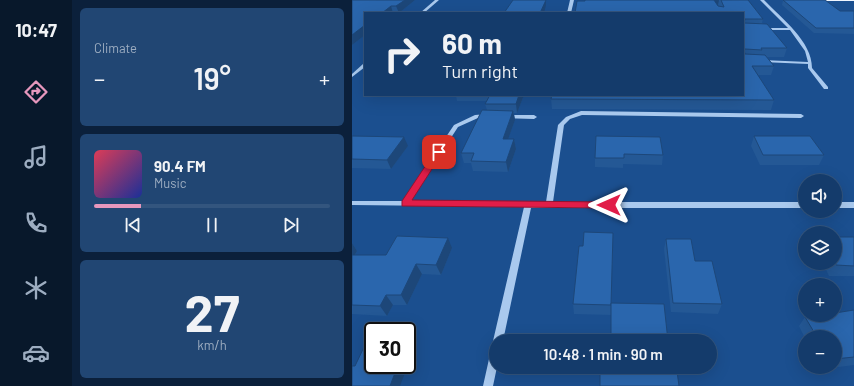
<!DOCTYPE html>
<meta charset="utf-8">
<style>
body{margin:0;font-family:Barlow,sans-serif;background:#214673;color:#f1f3f6;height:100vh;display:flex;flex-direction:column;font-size:15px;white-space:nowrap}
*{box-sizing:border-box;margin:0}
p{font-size:13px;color:#9dadc1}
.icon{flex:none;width:22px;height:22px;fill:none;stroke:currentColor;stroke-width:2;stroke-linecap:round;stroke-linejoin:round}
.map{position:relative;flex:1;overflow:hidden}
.side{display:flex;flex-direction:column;gap:8px;padding:8px;background:#0b203b;width:280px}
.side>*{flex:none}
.top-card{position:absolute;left:12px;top:12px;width:380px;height:84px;border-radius:0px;box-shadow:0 4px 16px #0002,0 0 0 1px #33557e;background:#143b6b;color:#f1f3f6;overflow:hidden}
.controls{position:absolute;left:446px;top:174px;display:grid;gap:8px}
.controls a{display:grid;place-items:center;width:44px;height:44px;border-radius:50%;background:#143b6b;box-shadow:0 4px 16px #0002,0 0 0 1px #33557e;font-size:20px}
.speed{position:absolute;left:12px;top:322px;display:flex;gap:8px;font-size:20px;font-weight:700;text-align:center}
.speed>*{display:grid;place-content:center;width:52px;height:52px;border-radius:50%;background:#143b6b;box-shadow:0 4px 16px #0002,0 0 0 1px #33557e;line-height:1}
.speed .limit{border:2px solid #111;border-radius:6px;background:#fff;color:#111}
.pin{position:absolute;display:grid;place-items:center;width:34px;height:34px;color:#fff;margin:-17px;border-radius:8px;box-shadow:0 2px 6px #0006}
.me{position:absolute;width:44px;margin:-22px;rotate:270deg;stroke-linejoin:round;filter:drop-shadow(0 0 3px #0008)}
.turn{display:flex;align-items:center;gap:14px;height:84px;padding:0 12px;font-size:18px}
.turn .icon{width:52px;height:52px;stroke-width:2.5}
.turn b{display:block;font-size:28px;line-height:34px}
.big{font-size:30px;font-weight:600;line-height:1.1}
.side .tile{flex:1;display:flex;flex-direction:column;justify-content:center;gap:6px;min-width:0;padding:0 14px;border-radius:6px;background:#214673}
.side .dial{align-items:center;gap:0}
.dial b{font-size:52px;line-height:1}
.song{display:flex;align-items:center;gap:12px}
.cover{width:48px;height:48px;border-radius:6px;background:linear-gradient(135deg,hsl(350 70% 55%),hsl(230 70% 35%))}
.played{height:4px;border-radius:2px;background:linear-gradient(90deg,#e797bd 20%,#33557e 20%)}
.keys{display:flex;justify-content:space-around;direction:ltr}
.heat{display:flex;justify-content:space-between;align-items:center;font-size:22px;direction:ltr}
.trip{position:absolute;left:137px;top:334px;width:228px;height:40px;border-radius:20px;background:#143b6b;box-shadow:0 4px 16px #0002,0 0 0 1px #33557e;font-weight:600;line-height:40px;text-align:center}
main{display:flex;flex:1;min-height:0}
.tab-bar{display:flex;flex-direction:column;width:72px;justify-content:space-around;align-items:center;background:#08182b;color:#9dadc1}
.tab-bar .icon{width:28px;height:28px}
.tab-bar .on{color:#e797bd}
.tab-bar b{font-size:18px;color:#f1f3f6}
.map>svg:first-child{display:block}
</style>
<main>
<nav class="tab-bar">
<b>10:47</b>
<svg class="icon on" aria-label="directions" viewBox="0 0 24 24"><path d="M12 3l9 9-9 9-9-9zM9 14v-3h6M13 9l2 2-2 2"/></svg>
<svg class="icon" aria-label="music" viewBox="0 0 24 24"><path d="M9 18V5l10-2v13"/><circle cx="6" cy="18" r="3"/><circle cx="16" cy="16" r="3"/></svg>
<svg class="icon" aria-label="phone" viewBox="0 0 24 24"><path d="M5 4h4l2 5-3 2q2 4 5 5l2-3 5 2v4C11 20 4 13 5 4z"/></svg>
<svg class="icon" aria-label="climate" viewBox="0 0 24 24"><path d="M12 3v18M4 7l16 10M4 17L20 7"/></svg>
<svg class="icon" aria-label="car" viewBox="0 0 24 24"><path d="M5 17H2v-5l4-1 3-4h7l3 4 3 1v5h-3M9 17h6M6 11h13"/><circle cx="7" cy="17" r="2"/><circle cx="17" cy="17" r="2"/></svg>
</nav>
<section class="side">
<div class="tile"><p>Climate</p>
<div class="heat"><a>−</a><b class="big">19°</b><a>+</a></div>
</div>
<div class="tile">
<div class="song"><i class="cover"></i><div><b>90.4 FM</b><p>Music</p></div></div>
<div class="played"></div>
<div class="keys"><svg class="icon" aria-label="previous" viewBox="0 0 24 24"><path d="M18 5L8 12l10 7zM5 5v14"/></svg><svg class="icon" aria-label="pause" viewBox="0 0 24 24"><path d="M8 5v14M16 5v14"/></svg><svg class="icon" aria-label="next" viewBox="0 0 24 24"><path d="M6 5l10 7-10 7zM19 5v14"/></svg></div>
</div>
<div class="tile dial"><b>27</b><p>km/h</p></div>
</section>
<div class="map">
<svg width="502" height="386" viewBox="0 0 502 386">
<rect width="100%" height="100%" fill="#1b4f8f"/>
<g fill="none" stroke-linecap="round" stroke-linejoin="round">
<g fill="#a9c9ee" fill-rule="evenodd">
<path d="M83,0H87L72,13H68Z"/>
<path d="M218,0H222L219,13H215Z"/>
<path d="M408,0H412C430,19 460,41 460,68L476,87V89H472L456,68V64L391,61V59L456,62L453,51L438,30H391V28H436Z"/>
<path d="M11,64H13V67L0,77V74Z"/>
<path d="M229,111L449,114L452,116L449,118L230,115L218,119L212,125L201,202H453V208H179L151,341H144V345L141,341L172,207L0,205V201H51L102,125L123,115L135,114L137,115V117L126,118L106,127L58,201L194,202L206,125L214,117Z"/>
<path d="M153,115H182L185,117L182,119L151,118L150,117Z"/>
<rect x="483" y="202" width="19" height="6"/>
<path d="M144,345V367H145L141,386H131L139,350L140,347Z"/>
</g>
<path fill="#f0f6ff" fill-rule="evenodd" d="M442,0H502V1H444Z"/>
</g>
<g fill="#245895">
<path d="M0,0H63L47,13H42L0,45Z"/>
<path d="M233,0H396L411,19L410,23L435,48L432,57H415L422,66L419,75H406L422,100L419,110L200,109L199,99L391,95L233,1Z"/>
<path d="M431,0L488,11H502V34L462,33L430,5Z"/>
<path d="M104,95H172L165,113H162L163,120L156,139H162L164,149L156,172L121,171L119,163H112L109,153L135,110L133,104L135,101H105Z"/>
<path d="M0,136L56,146L39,169L0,168Z"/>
<path d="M244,136L311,155L310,165L271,164V168L243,167V158Z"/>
<path d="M402,136L472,155L467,165H408L399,146Z"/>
<path d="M261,233L259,315L222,314L221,304L231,246Z"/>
<path d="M502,237V276H477L471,263H483Z"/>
<path d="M314,239L343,261L370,304L366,314L319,312L312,249Z"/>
<path d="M0,243L5,251L3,255H34L100,248L89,275L70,274L55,305H41L35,316L0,314Z"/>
<path d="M502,310V365L471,369L469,367H483V337H453V338L447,326L453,317Z"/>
</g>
<g fill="#1d4779">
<path d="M53,0H63L47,13L44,6Z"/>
<path d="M194,0V5L192,13H188Z"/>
<path d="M362,0H367L366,5L361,7Z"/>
<path d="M39,6L41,13H30Z"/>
<path d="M13,25V35L0,45V35Z"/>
<path d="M167,95H172L165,113L164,104Z"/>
<path d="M161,111L163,120L153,148L151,139Z"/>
<path d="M52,137L56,146L39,169L35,160Z"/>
<path d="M162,139L164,149L156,172L154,162Z"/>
<path d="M96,238L100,248L89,275L84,265Z"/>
<path d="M0,243L5,251L0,260Z"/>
<path d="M64,264L70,274L55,305L49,295Z"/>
<path d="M34,295L41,305L35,316L28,306Z"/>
<path d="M55,350L59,357L48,386H38L46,365H55Z"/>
</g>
<g fill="#2a66ad" stroke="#1d4779">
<path d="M0,0H53L44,6H39L30,13H13V25L0,35Z"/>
<path d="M161,0H194L188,13H152Z"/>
<path d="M233,0H362L366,6L372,7L369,0H396L411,19H393L392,23L415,24L435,48H409L410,50L393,49L392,50L393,54L413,55L422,66H400L422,100L199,99L200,95H391V13H223L225,1H233Z"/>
<path d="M431,0H473L488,11H502V28H464Z"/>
<path d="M138,95H167L164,104H133Z"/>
<path d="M130,110L161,111L151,139H162L154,162L119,161L122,153H109Z"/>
<path d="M0,136L52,137L35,160L0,159Z"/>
<path d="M244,136L308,137L311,155L272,154V158H243Z"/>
<path d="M402,136H458L472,155H411Z"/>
<path d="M232,232L261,233L259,305L221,304L227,246H231Z"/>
<path d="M45,236L96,238L84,265L64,264L49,295H34L28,306L0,305V255H34Z"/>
<path d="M483,237H502V266L484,265L483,263Z"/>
<path d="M314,239H339L343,261H360L370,304L321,303Z"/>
<path d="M259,303L312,304L316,341H259Z"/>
<path d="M502,310V357L483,359V337H465L453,317L465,315H483V313Z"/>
<path d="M12,347H21V365H46L38,386H0V366H3Z"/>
<path d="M259,367H318L319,371H325L327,386H248V372H259Z"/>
</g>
<path fill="#e11d48" stroke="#92132f" d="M87,149L91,152L60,200L257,202L262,205L257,208L50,206V201L84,150Z"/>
</svg>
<div class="controls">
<a><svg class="icon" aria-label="sound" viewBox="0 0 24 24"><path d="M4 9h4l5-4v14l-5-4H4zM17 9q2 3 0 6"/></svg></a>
<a><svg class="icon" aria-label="layers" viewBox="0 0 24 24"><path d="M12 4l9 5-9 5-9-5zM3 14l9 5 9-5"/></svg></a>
<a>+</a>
<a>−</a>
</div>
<div class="speed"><div class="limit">30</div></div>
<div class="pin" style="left:87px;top:152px;background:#d93025"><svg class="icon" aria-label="arrive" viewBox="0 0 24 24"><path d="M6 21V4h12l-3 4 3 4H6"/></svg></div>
<svg class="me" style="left:257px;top:205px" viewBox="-20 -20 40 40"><path d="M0-17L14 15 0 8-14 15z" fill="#e11d48" stroke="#fff" stroke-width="4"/></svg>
<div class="trip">10:48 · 1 min · 90 m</div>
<div class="top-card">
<div class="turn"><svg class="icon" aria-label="right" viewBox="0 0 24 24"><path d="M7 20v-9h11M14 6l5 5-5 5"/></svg><div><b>60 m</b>Turn right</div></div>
</div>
</div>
</main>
